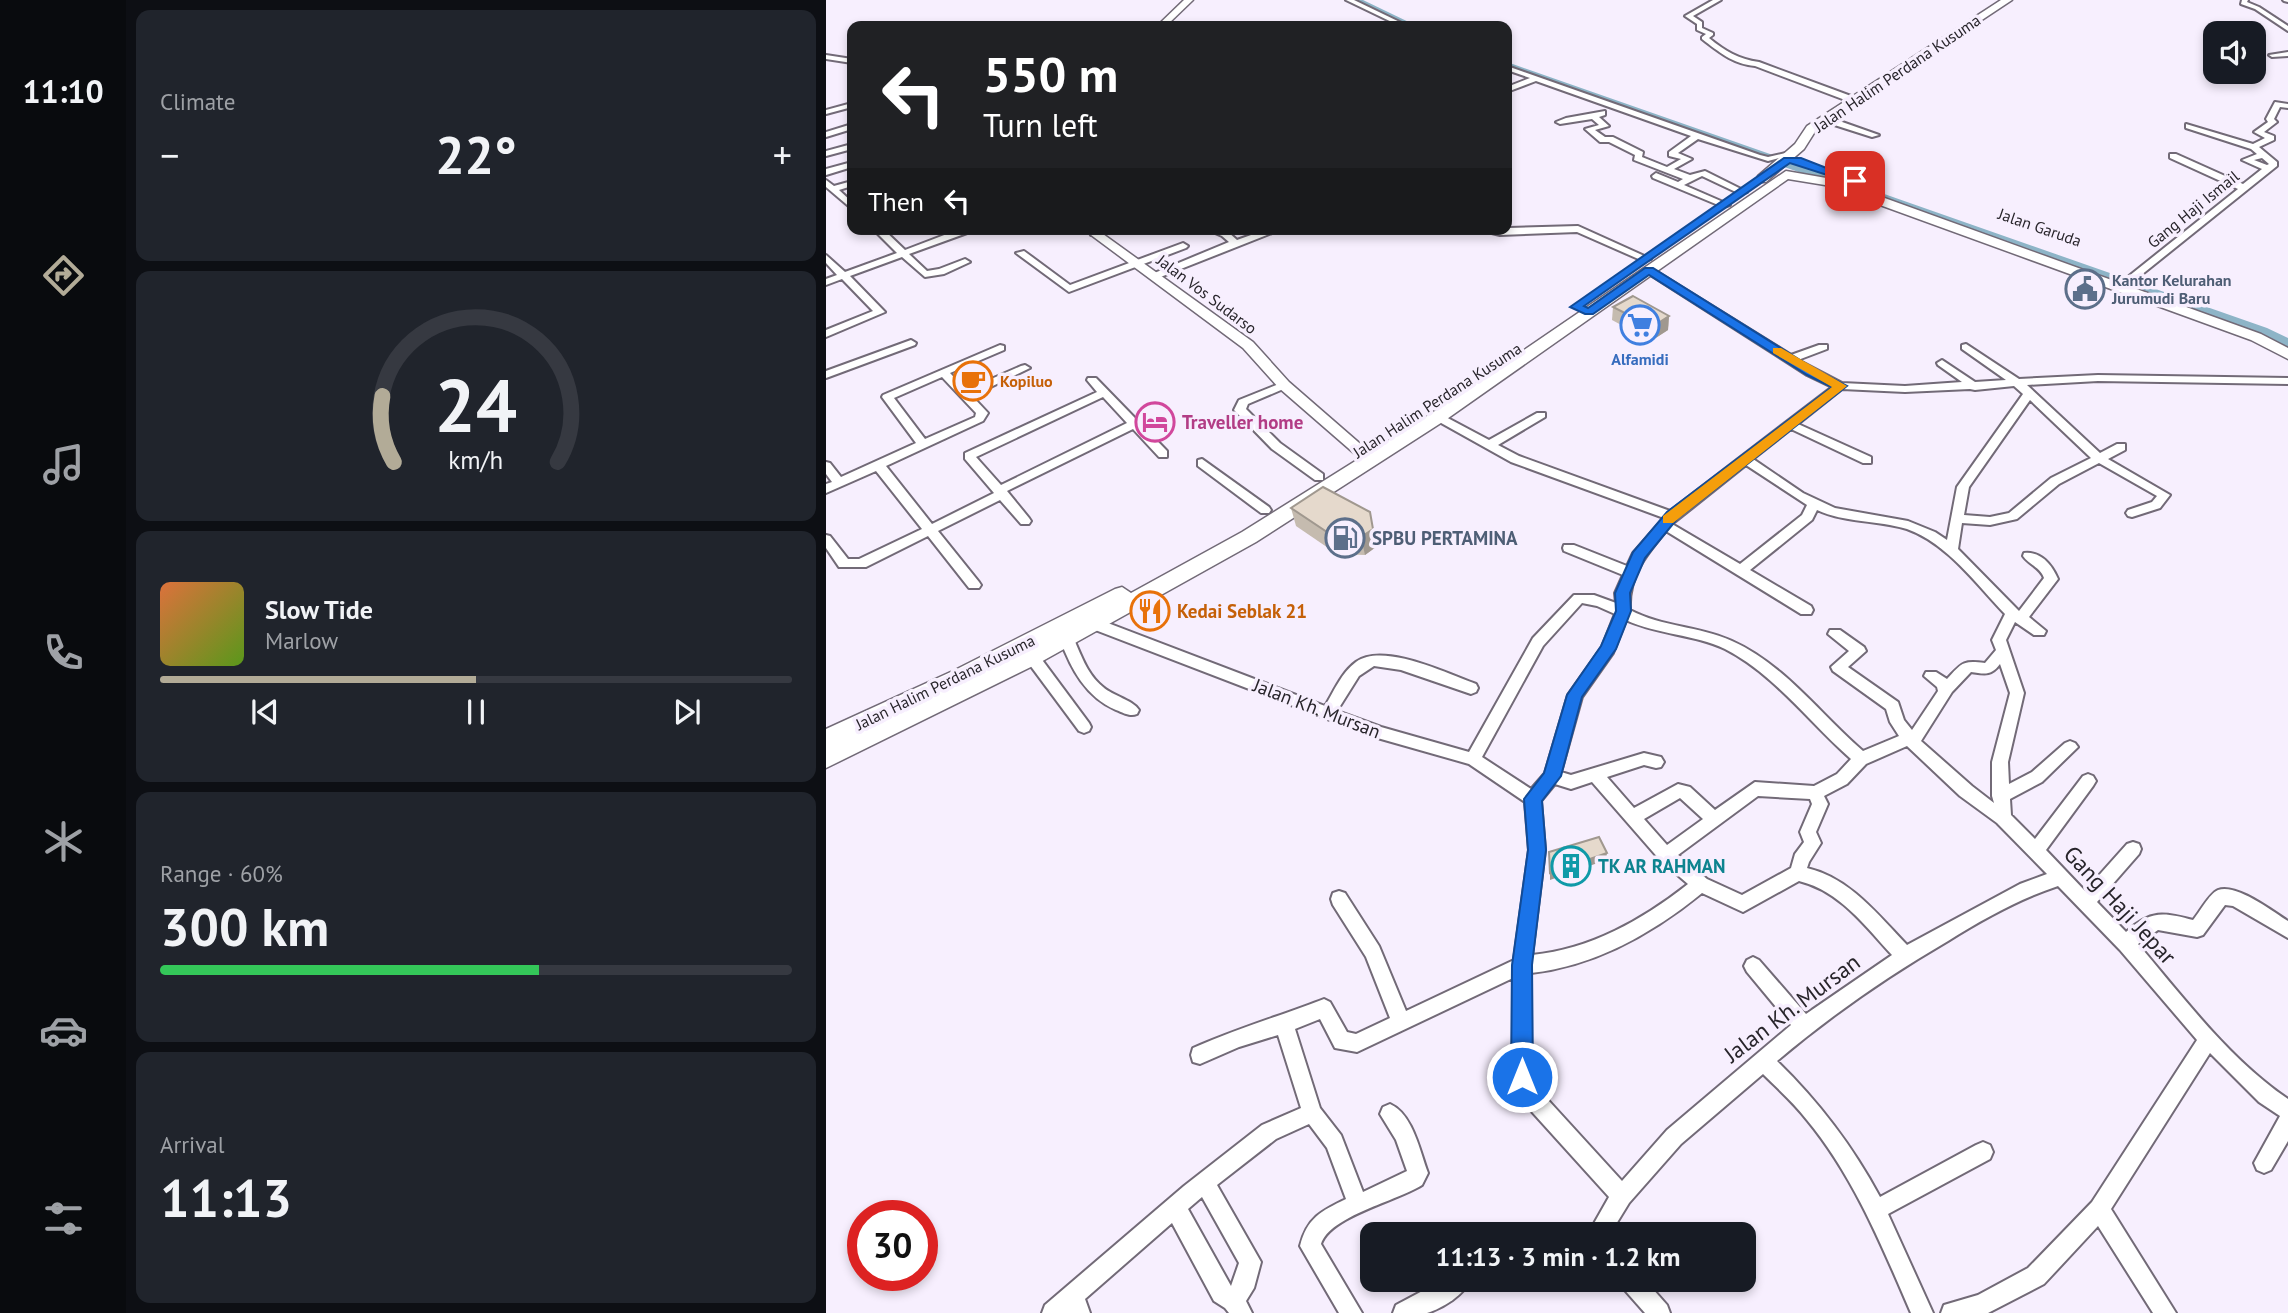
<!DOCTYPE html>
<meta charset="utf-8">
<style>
body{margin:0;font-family:"PT Sans",sans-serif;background:#20242c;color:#f1f3f6;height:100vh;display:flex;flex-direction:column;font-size:26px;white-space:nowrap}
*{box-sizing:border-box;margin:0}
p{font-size:23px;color:#9ea1a6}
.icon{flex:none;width:38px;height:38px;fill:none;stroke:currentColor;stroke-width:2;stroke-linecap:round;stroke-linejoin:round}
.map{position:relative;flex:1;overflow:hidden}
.side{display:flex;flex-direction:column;gap:10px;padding:10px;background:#0d0f14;width:700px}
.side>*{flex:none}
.banner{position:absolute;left:21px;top:21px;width:665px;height:214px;border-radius:14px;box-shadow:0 4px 10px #0003;background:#202124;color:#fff;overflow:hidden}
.buttons{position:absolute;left:1377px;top:21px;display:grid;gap:14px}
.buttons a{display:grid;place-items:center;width:63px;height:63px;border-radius:14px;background:#171b24;box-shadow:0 4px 10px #0003;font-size:35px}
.speed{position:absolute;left:21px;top:1200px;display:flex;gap:14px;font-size:35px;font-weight:700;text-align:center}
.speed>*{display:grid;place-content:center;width:91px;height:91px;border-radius:50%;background:#171b24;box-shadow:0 4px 10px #0003;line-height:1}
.speed .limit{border:10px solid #d22;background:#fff;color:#111}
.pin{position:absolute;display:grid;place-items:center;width:60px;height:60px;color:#fff;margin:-30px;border-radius:14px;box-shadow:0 4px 10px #0006}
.me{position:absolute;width:77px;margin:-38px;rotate:0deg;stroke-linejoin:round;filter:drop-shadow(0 0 5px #0008)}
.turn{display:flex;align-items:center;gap:24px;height:147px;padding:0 21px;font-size:32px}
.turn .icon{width:91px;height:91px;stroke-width:2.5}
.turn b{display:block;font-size:49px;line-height:60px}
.then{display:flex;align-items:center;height:66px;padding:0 21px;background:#0003;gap:14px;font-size:26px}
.big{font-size:52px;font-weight:800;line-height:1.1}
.side .widget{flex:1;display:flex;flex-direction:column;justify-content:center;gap:10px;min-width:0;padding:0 24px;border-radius:14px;background:#20242c}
.side .dial{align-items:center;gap:0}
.dial svg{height:182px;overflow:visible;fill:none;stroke:#363941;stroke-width:7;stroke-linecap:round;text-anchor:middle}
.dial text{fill:#f1f3f6;stroke:none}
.song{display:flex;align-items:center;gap:21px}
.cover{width:84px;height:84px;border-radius:10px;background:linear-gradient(135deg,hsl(20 70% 55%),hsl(90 70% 35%))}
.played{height:7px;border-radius:4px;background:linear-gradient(90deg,#b2ab97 50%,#363941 50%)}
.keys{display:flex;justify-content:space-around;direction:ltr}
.heat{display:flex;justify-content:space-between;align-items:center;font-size:38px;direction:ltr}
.charge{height:10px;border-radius:5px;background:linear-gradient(90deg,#34c759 60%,#363941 0)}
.trip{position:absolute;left:534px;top:1222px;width:396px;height:70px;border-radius:14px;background:#171b24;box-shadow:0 4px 10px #0003;font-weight:800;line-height:70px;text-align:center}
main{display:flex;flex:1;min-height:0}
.tabs{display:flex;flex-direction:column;width:126px;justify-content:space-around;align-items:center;background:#090b0e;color:#9ea1a6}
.tabs .icon{width:49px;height:49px}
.tabs .active{color:#b2ab97}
.tabs b{font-size:32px;color:#f1f3f6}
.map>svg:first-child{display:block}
</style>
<main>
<nav class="tabs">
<b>11:10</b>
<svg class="icon active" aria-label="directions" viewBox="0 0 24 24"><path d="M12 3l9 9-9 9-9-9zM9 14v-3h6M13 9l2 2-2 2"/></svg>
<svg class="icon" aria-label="music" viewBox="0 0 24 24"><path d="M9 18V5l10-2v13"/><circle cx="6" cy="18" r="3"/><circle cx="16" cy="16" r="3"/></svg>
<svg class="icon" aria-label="phone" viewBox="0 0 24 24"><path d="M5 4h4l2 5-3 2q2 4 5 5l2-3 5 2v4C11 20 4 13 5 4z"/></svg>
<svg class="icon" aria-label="climate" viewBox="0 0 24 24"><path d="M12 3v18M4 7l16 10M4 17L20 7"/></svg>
<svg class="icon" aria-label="car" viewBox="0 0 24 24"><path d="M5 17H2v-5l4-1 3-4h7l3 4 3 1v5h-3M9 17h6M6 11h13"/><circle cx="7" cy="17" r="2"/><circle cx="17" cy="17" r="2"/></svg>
<svg class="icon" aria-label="filters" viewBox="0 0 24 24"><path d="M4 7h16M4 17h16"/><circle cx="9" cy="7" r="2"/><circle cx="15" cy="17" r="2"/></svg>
</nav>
<section class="side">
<div class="widget"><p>Climate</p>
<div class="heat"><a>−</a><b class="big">22°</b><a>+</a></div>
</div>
<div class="widget dial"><svg viewBox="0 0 100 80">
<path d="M14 69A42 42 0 1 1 86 69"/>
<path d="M14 69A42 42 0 0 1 9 40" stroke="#b2ab97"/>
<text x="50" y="56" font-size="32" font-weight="700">24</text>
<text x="50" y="72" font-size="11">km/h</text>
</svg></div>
<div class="widget">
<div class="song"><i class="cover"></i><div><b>Slow Tide</b><p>Marlow</p></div></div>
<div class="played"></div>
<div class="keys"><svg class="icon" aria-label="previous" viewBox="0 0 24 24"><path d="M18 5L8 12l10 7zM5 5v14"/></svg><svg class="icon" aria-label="pause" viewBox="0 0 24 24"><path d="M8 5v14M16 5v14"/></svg><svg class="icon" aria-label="next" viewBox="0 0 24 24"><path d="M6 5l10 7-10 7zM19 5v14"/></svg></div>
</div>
<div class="widget"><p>Range · 60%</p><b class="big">300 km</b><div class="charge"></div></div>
<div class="widget"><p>Arrival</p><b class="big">11:13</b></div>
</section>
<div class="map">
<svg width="1462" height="1313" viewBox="0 0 1462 1313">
<rect width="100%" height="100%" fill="#f7effe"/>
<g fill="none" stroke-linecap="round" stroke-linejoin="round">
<path fill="#8db4c7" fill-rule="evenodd" d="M529,0H537L591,26H584Z"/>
<path fill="#8db4c7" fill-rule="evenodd" d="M681,62L1441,328L1462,338V349L1431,334L681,69Z"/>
<g stroke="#726a77" stroke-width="4">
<g id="minor">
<path d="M520,0H528L582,26H574Z"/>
<path d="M887,0H895L867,16L876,22V28L887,33V35L883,38C899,51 912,59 933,62L1033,99V103H1027L929,66C907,64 893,52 876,39V37L880,34L871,30V24L859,16Z"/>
<path d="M1416,0H1422L1421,2L1433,7L1462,26V31L1429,9L1415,4Z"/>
<path d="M1457,0H1462V2L1458,1Z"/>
<path d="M1462,52V56L1446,57L1443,55Z"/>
<path d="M0,55L26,59V63L0,59Z"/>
<path d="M681,66L934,155L942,157L964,152L968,154L942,161L872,139L852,153L866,159L848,169L864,175L879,171L921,192L914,194L876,176L858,185L904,205L897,207L827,178L826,176L830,173L852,182L857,179L808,160L809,155L783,142H774L759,129L773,125L766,119L734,124L730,122L740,118L779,111V115L773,117L783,126L769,130L779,137H787L817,152L816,157L841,167L855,159L843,156V152L865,136L710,81L681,92V87L704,78L681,70Z"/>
<path d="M1449,102L1462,104V108L1454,107L1448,119L1451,122L1438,132L1448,136V140L1433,147L1451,162V166L1309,280H1303V276L1412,189L1344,158V154H1350L1417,184L1436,169L1416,160L1431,154L1425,149L1360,128V124L1427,144L1439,138L1428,132L1442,122L1440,119ZM1436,158L1443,164L1441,165L1428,160Z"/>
<path d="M26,103V107L0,114V110Z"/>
<path d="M996,117H1002L1053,135L1046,137L996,121Z"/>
<path d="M23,125H26V129L0,137V132Z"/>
<path d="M26,144V149L0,156V151Z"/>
<path d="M26,162V167L0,175V169Z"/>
<path d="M0,180L8,186L26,181V186L13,190L26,202V209L0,187Z"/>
<path d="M752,226L825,259L817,261L751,232L674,235L649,229Z"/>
<path d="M47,229H57L79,250L134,229H141V233L83,254L101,271L113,269L139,259L144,262L118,274L99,277L76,257L24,276L59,312L0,337V330L47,311L16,279L0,285V279L11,275L0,263V255L19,272L71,253Z"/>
<path d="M270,229H283L271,235H265V231Z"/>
<path d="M380,229L402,232L411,240L442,229H456L332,278H326V274L403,242L396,236Z"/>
<path d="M357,243L362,246L360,248L243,292L190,253L198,251L244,285Z"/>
<path d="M823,267L965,355L993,345H1001V349L972,360L1016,383L1079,386L1136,382L1112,365L1111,363L1116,360L1149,382L1180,380L1136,349V345L1140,344L1193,379L1272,375L1462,378V384L1272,381L1201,385L1274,453L1291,444H1299V450L1282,459L1344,495L1334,508L1306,517L1302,516L1300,513L1302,510L1326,502L1331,496L1273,463L1233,484L1191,519L1164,525L1136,523L1132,549L1193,611L1218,578C1214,567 1203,565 1197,556L1198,553C1215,551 1226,565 1232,579L1203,617L1220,631L1218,635H1208L1189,622L1180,640L1198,693L1182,762L1183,784L1206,772L1239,743L1244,741L1249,743L1252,747L1216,782L1184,799L1185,815L1209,839L1257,776L1262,774L1267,776L1270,781L1267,786L1220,850L1259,891L1301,844L1307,842L1313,844L1315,849L1313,854L1271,902L1300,932C1324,910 1338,912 1367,920C1374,912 1383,894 1392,890C1410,883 1446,911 1462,921V938L1407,906L1399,905L1377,935L1371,937L1332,930L1312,944C1357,997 1404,1060 1462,1099V1141L1445,1170L1438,1173L1431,1170L1428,1163L1454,1116L1433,1102L1384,1053L1285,1209L1350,1313H1327L1272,1226L1218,1284L1162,1313H1115L1118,1305L1152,1295L1202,1268L1266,1202L1371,1040L1294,950L1232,886C1193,899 1157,919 1122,941C1062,976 1004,1016 951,1061C993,1102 1026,1145 1054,1197L1150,1145L1157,1142L1164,1145L1167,1152L1164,1159L1062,1214L1107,1313H1085C1056,1246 1028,1177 981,1120C968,1103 952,1089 937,1074L855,1144L803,1203L784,1234H762L783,1197L698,1103L687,1077V978L531,1052L509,1048L494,1019L469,1029L494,1108L515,1135L537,1192L581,1171L570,1140L554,1114L557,1107L564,1104C587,1114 594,1152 602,1173L596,1185C571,1201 504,1216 495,1244L536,1313H513L474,1246C481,1218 495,1211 520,1199L501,1148L483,1124L450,1139L391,1185L435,1262L428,1288L420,1301L426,1313H403L399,1308L388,1301L346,1223L259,1299L264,1313H216L219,1305L358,1186L436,1125L475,1108L452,1035L413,1047L374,1064L367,1062L365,1055L367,1048C410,1029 454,1016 498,999L504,1002L521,1032L530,1034L564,1018L540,957L507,905L505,899L507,893L513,891L519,893L553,946L580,1011L688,960L703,850L699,802L643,764L548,737L264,628L262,624L264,620H274L499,706C508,691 516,672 530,662C557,642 622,674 650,684L652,688L650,692L645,694L575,670L548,666L533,676L511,711L555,727L643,752L707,638L748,595H768L790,603L789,593L797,575L738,551L737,548L738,545H748L801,566L807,553L838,518L685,462L608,419V415H616L663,440L711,413H719V417L672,445L693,456L844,511L1006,387L981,375L820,272V268ZM1188,386L1197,394L1131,487L1121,540L1109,532L1082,521L1009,508L977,493L927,459L965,429L1037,463H1045V457L972,424L1016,389L1079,392L1144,389L1149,390ZM1204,400L1265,458L1225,478L1183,513L1164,517L1138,515L1143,487ZM920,465L981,505L976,515L914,564L846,524ZM991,510C1019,523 1051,520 1081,529C1121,543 1150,584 1179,614L1166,640L1170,650L1159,663C1136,660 1136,663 1121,679L1110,672H1100L1098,676L1111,687L1112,691L1086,730L1078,720L1072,702L1022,667L1040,651L1038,647L1014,630H1004L1002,634L1023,651L1005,667L1007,671L1060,709L1064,722L1073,736L1037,751C995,715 958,664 906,641C873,626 836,627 804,610C802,577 819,556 840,531L975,614H985L987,610L985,606L924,570L986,520ZM756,603L771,606L789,614L776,647L742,695L719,773L705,789L656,757L717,646ZM800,620C832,635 868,634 899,649C948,674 984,723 1025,759L1011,774L988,786L929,782L889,810L864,787L852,784L808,808L781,777L818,765L830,768L835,767L838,762L835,757L818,753L745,775L735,772L756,697L787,653ZM1174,664L1184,693L1166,762V796L1168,803L1146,786L1095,741L1126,692L1145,672C1159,674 1165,676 1174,664ZM1081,746L1134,796L1171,823L1221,874L1194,884L1081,945C1052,915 1024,878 981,868L983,862L995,843L990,832L1002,804L998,796L1021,784L1040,764ZM766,782L834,860L862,884C816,920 765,949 706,955L719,850L715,801L729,784L745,789ZM932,796L984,799L986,804L974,832L978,842L969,854L965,868L916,895L881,879L852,855ZM854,798L877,819L841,845L818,819ZM973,881C1014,891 1039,926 1066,955L980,1014L933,960L927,957L921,960L918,966L921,972L965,1025L841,1130L796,1181L712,1089L705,1076V973C769,966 827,933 876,893L917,912ZM376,1197L413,1263L405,1286L362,1209Z"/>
<path d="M85,340L90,343L89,345L0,378V371Z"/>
<path d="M174,345L178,346V350L124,373L140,390L195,366L199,365L204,368L146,396L162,413L157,421L60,466L106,524L168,493L139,459V453L271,392L261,380L262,378H270L341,451V457H333L307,429L181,491L203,518L205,521L203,524H195L174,500L112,531L153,582L155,585L153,588H143L102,536L40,567H13L0,548V535L4,536L22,559H33L96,529L50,471L0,493V484L6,482L0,474V462L4,463L15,477L90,443L56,397L57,395ZM116,377L150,413L149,417L99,439L68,398ZM277,397L301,423L175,485L150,457Z"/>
<path d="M458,382L462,383V387L422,404L420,409L454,443L497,474V480H489L446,449L408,410L413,400Z"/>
<path d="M376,459L443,507L445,510L443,513H435L372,466V460Z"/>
<path d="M241,634L246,635C255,654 260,673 277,687C287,696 307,700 313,710L311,714C304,717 298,713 290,710C260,697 245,669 234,639Z"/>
<path d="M206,652L211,653L263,723L265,727L263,731L258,733L253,731L201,661L199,657L201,653Z"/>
<path d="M619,1279H645C638,1295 617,1308 601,1313C591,1313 577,1313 567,1313L570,1305Z"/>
<path d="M695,1279H724L721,1287L713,1290L698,1287Z"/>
<path d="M793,1279H818L841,1305L844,1313H819L796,1287Z"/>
</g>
</g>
<g stroke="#726a77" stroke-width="3">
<g id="tertiary">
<path d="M358,0H367L340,26H331Z"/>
<path d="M257,229H270L427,342L463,382L539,448V454H529L453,388L417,348Z"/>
</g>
</g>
<g stroke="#726a77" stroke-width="3">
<g id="secondary">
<path d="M1175,0H1186L990,130L978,149L940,182H932V176L969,144L981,126Z"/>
<path d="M960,171L1006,179L1435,334L1462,348V359L1425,340L999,185L962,179L618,421L430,542L213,663L0,768V729L129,670L289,589L296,587L305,593L416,532L606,413Z"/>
</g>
</g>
<use href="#minor" fill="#fff" fill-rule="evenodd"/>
<use href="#tertiary" fill="#fff" fill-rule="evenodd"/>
<use href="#secondary" fill="#fff" fill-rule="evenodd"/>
</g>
<g fill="#c5bbaf">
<path d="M1253,282L1270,288L1262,296L1249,291Z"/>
<path d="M787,307L843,316L842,330L825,341L786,320Z"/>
<path d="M465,508L544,512L550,547L539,555L511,554L470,526Z"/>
</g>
<g fill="#a0988f">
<path d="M1274,279L1270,288L1262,296L1266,287Z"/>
<path d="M843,316L842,330L825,341L826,327Z"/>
<path d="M544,512L550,547L539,555L535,537Z"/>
<path d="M781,853L780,860L724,880V873Z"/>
</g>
<g fill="#e5d9cc" stroke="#a0988f" stroke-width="2">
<path d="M1261,274L1274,279L1266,287L1253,282Z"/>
<path d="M807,296L843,316L826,327L787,307Z"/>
<path d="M497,487L544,512L547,529L535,537L507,536L465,508Z"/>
<path d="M773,837L781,853L724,873L723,852Z"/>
</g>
<path fill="#1a73e8" stroke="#114b97" stroke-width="2" d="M958,158H975L1034,181L1026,183L964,163L758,306L762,308L819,268H827L990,370L1021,386L851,519L819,558L804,593L805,611L790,649L756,697L735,776L716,801L720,850L706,965L707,1077L704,1085L696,1088L688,1085L685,1077L686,965L702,850L698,799L718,773L741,695L775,646L790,611L789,593L807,552L841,512L1006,387L981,375L823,275L767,314H759L744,307Z"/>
<path fill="#f59e0b" d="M947,348H955L1021,386L847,523H837V516L1006,387L947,353Z"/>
<defs>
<g id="civic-ring" transform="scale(2.0125)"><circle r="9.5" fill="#f7effe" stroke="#5c6f8a" stroke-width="1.5"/><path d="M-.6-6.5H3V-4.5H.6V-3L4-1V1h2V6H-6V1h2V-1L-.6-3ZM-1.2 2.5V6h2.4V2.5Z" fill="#5c6f8a"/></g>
<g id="supermarket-ring" transform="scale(2.0125)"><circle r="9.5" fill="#f7effe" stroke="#3f7fe0" stroke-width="1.5"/><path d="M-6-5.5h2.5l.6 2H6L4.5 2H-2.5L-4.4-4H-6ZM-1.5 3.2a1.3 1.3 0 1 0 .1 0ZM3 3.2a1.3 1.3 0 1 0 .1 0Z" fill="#3f7fe0"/></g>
<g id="cafe-ring" transform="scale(2.0125)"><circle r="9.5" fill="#f7effe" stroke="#e8710a" stroke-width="1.5"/><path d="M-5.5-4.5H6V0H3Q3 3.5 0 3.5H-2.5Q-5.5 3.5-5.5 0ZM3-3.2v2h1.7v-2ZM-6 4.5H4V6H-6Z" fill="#e8710a"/></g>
<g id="hotel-ring" transform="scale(2.0125)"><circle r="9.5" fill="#f7effe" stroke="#d1479c" stroke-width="1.5"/><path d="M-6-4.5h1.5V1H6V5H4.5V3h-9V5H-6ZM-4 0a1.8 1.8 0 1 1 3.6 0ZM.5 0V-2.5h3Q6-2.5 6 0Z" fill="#d1479c"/></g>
<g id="fuel-ring" transform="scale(2.0125)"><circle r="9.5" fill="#f7effe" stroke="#5c6f8a" stroke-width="1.5"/><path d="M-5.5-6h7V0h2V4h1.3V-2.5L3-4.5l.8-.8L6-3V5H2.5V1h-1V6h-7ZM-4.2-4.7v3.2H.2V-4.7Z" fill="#5c6f8a"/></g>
<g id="restaurant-ring" transform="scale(2.0125)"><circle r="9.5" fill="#f7effe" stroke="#e8710a" stroke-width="1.5"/><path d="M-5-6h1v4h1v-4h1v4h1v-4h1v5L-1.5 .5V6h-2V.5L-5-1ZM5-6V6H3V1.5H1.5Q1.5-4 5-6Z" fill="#e8710a"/></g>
<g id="building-ring" transform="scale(2.0125)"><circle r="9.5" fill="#f7effe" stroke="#0f9aa8" stroke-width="1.5"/><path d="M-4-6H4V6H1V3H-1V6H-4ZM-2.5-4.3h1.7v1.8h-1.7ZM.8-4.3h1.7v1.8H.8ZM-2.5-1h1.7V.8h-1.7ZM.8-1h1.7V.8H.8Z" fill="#0f9aa8"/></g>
</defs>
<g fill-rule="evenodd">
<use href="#civic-ring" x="1259" y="289"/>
<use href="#supermarket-ring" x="814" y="325"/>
<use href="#cafe-ring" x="147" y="381"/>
<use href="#hotel-ring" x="329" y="422"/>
<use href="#fuel-ring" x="519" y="538"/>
<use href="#restaurant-ring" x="324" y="611"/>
<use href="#building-ring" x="745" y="866"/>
</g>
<g text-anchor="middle" stroke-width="7" stroke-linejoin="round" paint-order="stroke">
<g font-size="16" fill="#28252b" stroke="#f7effe">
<text transform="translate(1071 73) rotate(-34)" y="6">Jalan Halim Perdana Kusuma</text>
<text transform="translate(1367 209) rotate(-39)" y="6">Gang Haji Ismail</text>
<text transform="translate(1214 227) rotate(19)" y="6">Jalan Garuda</text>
<text transform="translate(381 294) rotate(37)" y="6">Jalan Vos Sudarso</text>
<text transform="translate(611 400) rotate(-33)" y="6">Jalan Halim Perdana Kusuma</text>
<text transform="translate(119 682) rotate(-26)" y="6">Jalan Halim Perdana Kusuma</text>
</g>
<g font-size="16" font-weight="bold" fill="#4e5e75" stroke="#f7effe" text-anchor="start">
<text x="1286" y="286">Kantor Kelurahan<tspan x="1286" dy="18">Jurumudi Baru</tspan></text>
</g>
<g font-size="16" font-weight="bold" fill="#366cbe" stroke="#f7effe">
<text x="814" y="365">Alfamidi</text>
</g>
<g font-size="16" font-weight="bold" fill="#c56008" stroke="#f7effe" text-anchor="start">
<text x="174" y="387">Kopiluo</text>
</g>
<g font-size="19" font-weight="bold" fill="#b23c85" stroke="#f7effe" text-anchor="start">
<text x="356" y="429">Traveller home</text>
</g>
<g font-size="19" font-weight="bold" fill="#4e5e75" stroke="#f7effe" text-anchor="start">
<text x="546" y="545">SPBU PERTAMINA</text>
</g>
<g font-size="19" font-weight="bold" fill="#c56008" stroke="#f7effe" text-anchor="start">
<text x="351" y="618">Kedai Seblak 21</text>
</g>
<g font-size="19" fill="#28252b" stroke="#f7effe">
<text transform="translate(491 708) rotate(21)" y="7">Jalan Kh. Mursan</text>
</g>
<g font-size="19" font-weight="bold" fill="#0d838f" stroke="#f7effe" text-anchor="start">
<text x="772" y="873">TK AR RAHMAN</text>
</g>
<g font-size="23" fill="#28252b" stroke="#f7effe">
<text transform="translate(1294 905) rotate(47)" y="8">Gang Haji Jepar</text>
<text transform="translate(966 1008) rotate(-37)" y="8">Jalan Kh. Mursan</text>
</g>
</g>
</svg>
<div class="buttons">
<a><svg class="icon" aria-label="sound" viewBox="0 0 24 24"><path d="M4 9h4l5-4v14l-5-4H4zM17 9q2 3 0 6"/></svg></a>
</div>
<div class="speed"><div class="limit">30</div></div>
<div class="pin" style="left:1029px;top:181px;background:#d93025"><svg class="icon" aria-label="arrive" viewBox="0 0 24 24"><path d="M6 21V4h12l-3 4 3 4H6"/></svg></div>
<svg class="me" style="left:696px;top:1077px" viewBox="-20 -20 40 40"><circle r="17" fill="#1a73e8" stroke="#fff" stroke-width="3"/><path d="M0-11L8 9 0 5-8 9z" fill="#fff"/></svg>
<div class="trip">11:13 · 3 min · 1.2 km</div>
<div class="banner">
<div class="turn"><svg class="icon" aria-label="left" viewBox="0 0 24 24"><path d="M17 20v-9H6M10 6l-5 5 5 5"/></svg><div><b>550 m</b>Turn left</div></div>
<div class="then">Then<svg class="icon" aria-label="left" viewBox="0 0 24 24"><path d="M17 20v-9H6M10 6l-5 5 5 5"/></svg></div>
</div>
</div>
</main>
